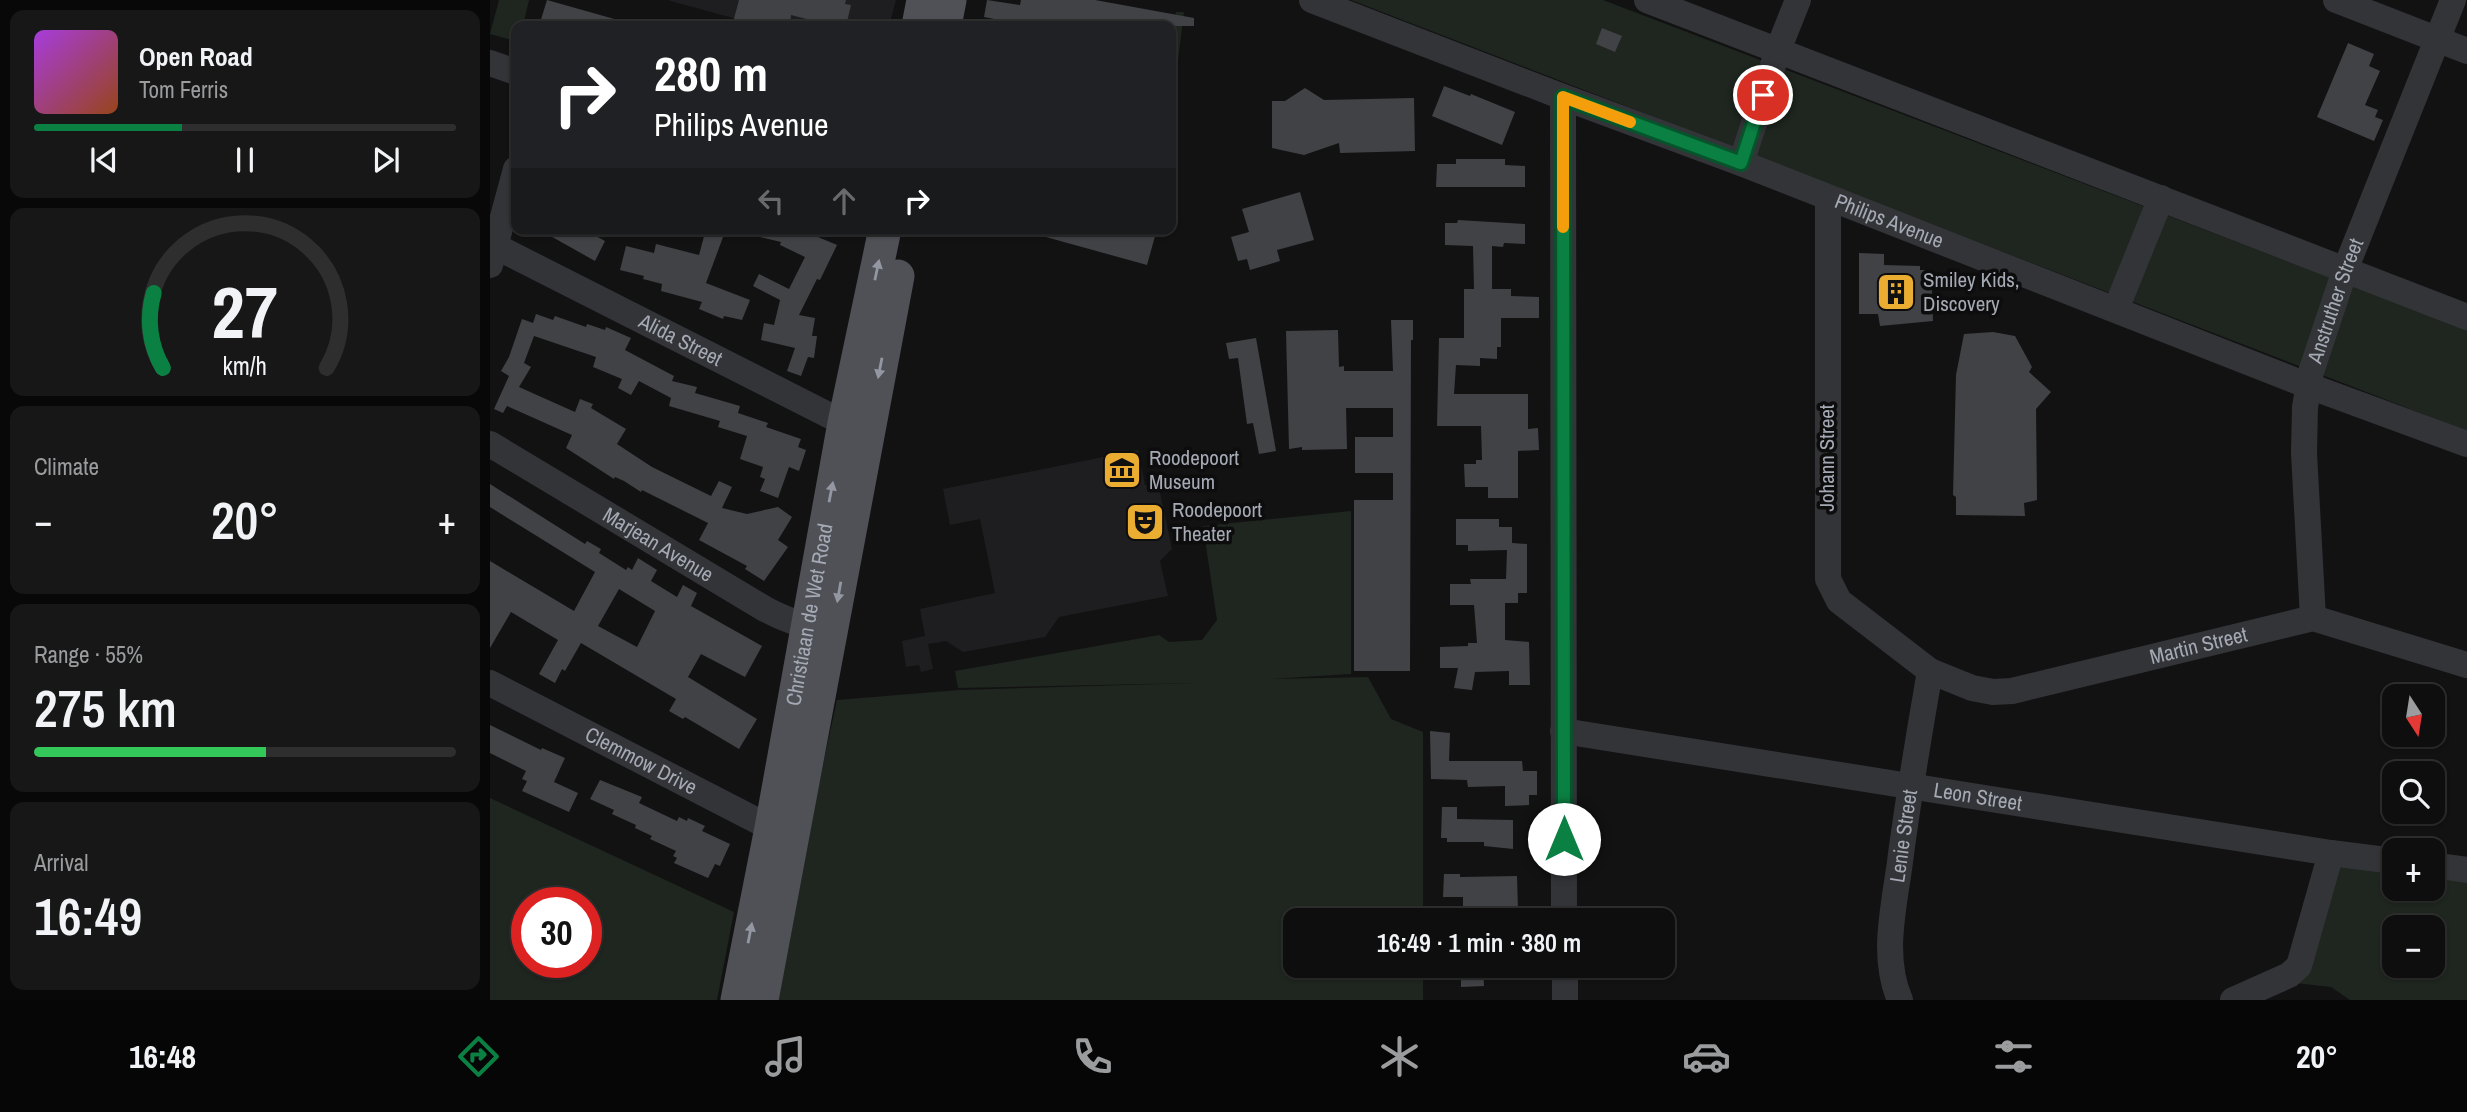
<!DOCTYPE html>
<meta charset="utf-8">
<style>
body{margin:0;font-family:"Archivo Narrow",sans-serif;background:#171717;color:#f1f3f6;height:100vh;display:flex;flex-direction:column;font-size:26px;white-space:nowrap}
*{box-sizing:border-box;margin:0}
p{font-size:23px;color:#9b9c9e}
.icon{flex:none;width:38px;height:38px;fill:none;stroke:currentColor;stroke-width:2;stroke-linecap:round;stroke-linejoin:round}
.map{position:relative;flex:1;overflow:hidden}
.side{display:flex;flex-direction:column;gap:10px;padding:10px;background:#080808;width:490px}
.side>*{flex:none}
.banner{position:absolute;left:21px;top:21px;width:665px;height:214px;border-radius:14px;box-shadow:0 2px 5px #0004,0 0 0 2px #2e2e2e;background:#202124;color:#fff;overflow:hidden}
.needle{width:46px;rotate:168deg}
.fabs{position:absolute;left:1892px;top:684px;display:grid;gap:14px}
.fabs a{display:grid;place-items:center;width:63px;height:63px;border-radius:14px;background:#0e0e0e;box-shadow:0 2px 5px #0004,0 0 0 2px #2e2e2e;font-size:35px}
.speed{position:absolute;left:21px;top:887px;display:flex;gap:14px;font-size:35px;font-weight:700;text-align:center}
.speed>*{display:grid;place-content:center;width:91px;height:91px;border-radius:50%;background:#0e0e0e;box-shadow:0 2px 5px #0004,0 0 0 2px #2e2e2e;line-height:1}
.speed .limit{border:10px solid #d22;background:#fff;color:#111}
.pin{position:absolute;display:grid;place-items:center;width:60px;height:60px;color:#fff;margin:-30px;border:4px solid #fff;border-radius:50%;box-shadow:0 2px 7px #0007}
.me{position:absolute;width:77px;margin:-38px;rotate:0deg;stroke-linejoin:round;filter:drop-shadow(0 0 5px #0008)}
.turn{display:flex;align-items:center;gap:24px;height:147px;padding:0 28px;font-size:32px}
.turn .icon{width:91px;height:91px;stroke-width:2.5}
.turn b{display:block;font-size:49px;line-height:60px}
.lanes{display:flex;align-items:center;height:66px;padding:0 28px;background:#0003;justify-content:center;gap:35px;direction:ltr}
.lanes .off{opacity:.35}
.big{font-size:52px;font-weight:600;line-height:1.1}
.side .widget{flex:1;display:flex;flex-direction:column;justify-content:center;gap:10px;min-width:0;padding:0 24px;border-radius:14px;background:#171717}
.side .dial{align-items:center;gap:0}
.dial svg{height:182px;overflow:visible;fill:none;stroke:#2e2e2e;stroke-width:7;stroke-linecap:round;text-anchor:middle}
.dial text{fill:#f1f3f6;stroke:none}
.song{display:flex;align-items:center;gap:21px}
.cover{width:84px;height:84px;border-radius:10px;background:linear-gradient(135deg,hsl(280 70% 55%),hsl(20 70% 35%))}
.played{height:7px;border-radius:4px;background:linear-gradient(90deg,#0b8043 35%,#2e2e2e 35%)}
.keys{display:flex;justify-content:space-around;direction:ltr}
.heat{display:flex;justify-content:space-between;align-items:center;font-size:38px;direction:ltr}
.charge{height:10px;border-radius:5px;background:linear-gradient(90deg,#34c759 55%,#2e2e2e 0)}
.trip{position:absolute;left:793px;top:908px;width:392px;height:70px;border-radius:14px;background:#0e0e0e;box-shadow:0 2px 5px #0004,0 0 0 2px #2e2e2e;font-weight:600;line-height:70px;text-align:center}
.dock{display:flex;height:112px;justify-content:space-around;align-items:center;background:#060606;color:#9b9c9e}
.dock .icon{width:49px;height:49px}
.dock .current{color:#0b8043}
.dock b{font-size:32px;color:#f1f3f6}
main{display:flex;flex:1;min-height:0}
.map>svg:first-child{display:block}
</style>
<main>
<section class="side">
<div class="widget">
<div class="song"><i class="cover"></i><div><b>Open Road</b><p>Tom Ferris</p></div></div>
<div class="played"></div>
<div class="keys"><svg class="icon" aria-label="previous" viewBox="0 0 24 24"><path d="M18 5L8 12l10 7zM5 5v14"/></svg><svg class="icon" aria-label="pause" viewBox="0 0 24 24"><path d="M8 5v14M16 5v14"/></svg><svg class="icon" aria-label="next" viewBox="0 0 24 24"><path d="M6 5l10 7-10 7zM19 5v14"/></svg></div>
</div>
<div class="widget dial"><svg viewBox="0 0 100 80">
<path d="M14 69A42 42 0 1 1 86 69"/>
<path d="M14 69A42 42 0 0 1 10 36" stroke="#0b8043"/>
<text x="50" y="56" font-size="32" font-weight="700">27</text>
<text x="50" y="72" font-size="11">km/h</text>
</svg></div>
<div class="widget"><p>Climate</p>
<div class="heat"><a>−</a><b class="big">20°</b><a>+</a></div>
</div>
<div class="widget"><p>Range · 55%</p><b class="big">275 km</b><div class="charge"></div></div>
<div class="widget"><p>Arrival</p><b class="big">16:49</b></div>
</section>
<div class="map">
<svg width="1977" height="1000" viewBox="0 0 1977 1000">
<rect width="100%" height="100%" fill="#121213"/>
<g fill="#1e1e20">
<path d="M177,0H406L399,26H272Z"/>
<path d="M648,450L655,485L668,483L682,549L670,561L678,596L569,617L555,637L473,652L456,641L438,644L443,669L431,672L429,665L416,667L412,641L435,636L430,609L505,593L490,519L460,525L453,489Z"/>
</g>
<g fill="#1e261f" fill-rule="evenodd">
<path d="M9,0H39L33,26H26V41L0,34Z"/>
<path d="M861,0H1113L1977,330V431Z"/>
<path d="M686,12H694L681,117V54Z"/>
<path d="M861,511V674L781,679L878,677L901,719L933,732V920H805V966H933V1000H282L347,700L469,690L703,683L468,688L465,671L669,635L679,642L712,640L727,620L713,526Z"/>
<path d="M0,798L244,912L227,1000H0ZM96,903V962H37V903Z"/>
<path d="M1842,865L1904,871V889H1942L1943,875L1977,879V1000H1860L1841,987L1805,983ZM1904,928H1942V966H1904Z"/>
</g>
<g fill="#414246" fill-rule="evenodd">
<path d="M57,0L135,22V26H49Z"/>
<path d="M249,0H356L355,4L361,5L356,26H344L301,15L300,26H242Z"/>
<path d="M497,0L530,5L531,0H605L704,18V26H539L494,17Z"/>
<path d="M1112,28L1132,36L1125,52L1106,44Z"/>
<path d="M1858,43L1884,54L1879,66L1890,71L1875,105L1888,110L1885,117L1893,120L1884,141L1827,117Z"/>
<path d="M954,86L980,96L981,94L1025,112L1012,145L942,116Z"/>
<path d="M815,88L834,100L924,98L925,151L850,153L849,143L814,155L782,148V101H795Z"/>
<path d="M966,159H1015V165L1035,166V187H946L947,164H966Z"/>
<path d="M810,192L824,240L787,250L790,261L760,270L757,259L748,261L741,237L759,232L752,209Z"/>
<path d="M968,220L1035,224V244L1014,243L1013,247L1002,246V289H1021V296L1049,297V318H1011V347H1007V359L990,358V366L966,365L964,394H1038V429L1048,428L1049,450L1028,451V498H998V487H975L974,464H986V460H992L991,426H947L949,338H974V289H984L983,246L955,245V223H967Z"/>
<path d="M48,229H110L106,236L115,241L105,261Z"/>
<path d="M216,229H236L216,283L260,300L252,320L234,316L233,319L209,309L212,302L171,291L172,284L153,279L154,276L130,270L136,246L164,253L166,244L209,255Z"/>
<path d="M262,229H309L347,245L330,280L327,279L309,315L325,318L322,336H327L324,358L318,357L311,376L297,371L305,348L271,340L274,323L284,325L290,300L263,286L269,274L299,289L315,257L290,245L291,242L261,235Z"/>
<path d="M545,229H596L610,233L611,229H667L657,265L545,234Z"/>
<path d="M1369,253L1394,254V265L1430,266V270H1441L1443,321L1390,326L1388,314H1369Z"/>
<path d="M46,314L63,320L65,316L96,327L97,324L115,330L116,327L141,338L135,350L184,376L182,381L207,387L205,393L250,406L248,413L278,423L276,427L311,439L308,447L316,450L309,471L299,467L288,498L270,491L275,479L270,477L273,467L250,459L257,436L228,427L230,421L179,406L181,398L149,381L141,395L128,388L132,379L103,367L106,357L44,336L34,363L41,367L29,387L85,412L90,399L103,404L101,408L136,429L127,444L162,467L221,496L229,481L242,487L232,508L257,514L288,507L302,517L288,540L298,547L274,581L255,569L257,566L209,540L218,523L152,490L151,492L134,481L125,477L124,479L76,448L82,435L17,406L13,413L4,409L19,376L11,371L19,357L32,319L43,323Z"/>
<path d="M901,320H923V340H921L920,671H864V500H903V473H865V437H903V408H856L857,449L812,450V447L799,449L796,331L848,330L849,367L854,366V371H903Z"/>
<path d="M1503,332L1525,336L1542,367L1539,372L1561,392L1546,409L1547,500L1534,503L1535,516L1466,515V497L1463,495L1466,375L1474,334Z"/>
<path d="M766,338L786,451L769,454L763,423L757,424L748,358L739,359L736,343Z"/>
<path d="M0,484L95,544L97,541L111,549L109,553L136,570L138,567L142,570L148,558L167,570L161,581L187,597L193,585L207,593L201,606L272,646L255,677L211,654L198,677L267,719L249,749L195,717L193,719L179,711L186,699L91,643L75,671L72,669L65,683L49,674L68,640L21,612L0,648V561L84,611L105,572L0,507ZM129,589L165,611L147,647L108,626Z"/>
<path d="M966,519H1009V527H1022V543L1037,544V593H1028V603H1015V640L1039,642L1040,685H1019V671L985,672L982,690L964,688L968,668H950V647L978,646V643H987L984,605H960V584H981L980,579H1016L1017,550L978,551V545H966Z"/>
<path d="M0,725L51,750L52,748L75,758L64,782L88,793L79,812L32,791L37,781L32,779L36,771L0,753Z"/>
<path d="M940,731L960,733L959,761H1032L1033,771H1047V795H1039V805L1015,806V786L978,787L977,780L941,779Z"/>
<path d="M110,780L152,797L149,803L187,821L189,817L197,821L198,818L215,826L212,831L240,844L230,866L225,864L218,878L184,863L187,858L183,856L186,851L160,839L162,836L145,828L146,825L122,814L124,810L100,799Z"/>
<path d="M952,807H967V819L1023,820V849L994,846V842H957V838H951Z"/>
<path d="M954,874H970V877L1027,876L1028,910H1018V920L973,917V897H953Z"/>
<path d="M971,966H993L994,986L971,987Z"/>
</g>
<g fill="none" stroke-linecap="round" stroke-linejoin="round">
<g stroke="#333438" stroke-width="26">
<path id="s1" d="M822,0L1073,97L1251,163L1819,386L1977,444"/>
<path d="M1157,0L1977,317"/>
<path d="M1846,0L1977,51"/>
<path d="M0,63L26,72"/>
<path d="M1073,97L1074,920"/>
<path d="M1251,163L1288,50L1308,0"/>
<path id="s2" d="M1338,198V579L1349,601L1440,671L1482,688L1503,692L1522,691L1823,618L1977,665"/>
<path id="s3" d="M5,246L354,423L370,426"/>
<path d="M0,265L26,169"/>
<path d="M1626,309L1671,198"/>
<path id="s4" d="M0,444L275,609C294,619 311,626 334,627"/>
<path id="s5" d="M1823,618L1814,453L1815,407L1821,372L1855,270L1963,0"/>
<path id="s6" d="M0,683L281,828L298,835"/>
<path id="s7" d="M1073,731L1841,853L1904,861"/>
<path d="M1942,865L1977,870"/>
<path d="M1075,966V1000"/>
<path id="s8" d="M1410,1000C1391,957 1404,907 1410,862C1418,798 1429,735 1440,671"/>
<path d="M1743,1000L1799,975L1809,966L1841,853"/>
</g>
<g stroke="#4f5157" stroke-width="33">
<path d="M428,26L433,0"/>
<path d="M455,26L460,0"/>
<path id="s9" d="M247,1000L281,828L354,423L395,229"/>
<path d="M272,1000L408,276"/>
</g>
</g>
<defs><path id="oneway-solid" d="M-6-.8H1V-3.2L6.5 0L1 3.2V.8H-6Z" transform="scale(1.75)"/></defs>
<g fill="#9397a1">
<use href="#oneway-solid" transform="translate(387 270) rotate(-78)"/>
<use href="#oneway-solid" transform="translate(390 368) rotate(101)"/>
<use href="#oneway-solid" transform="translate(341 492) rotate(-79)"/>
<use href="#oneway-solid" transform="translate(349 592) rotate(100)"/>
<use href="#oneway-solid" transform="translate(260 933) rotate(-79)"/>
</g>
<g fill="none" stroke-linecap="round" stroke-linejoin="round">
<g stroke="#07532c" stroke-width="18">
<path id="route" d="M1074,839L1073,97L1251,163L1273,95"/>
</g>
<use href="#route" stroke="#0b8043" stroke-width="12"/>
<path stroke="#f59e0b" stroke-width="12" d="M1073,227V97L1140,122"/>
</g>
<defs>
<g id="building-square" transform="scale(2.0125)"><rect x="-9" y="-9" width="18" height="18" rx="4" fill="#ebac32" stroke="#0d0d0e"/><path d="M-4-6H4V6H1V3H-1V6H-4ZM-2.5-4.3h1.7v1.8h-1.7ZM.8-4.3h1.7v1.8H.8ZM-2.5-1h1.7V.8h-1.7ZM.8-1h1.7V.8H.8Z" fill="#111"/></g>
<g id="museum-square" transform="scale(2.0125)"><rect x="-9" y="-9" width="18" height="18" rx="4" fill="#ebac32" stroke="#0d0d0e"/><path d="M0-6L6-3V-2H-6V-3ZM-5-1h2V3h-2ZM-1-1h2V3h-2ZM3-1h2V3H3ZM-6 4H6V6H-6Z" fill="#111"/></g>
<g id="theatre-square" transform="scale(2.0125)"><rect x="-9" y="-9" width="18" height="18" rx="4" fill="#ebac32" stroke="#0d0d0e"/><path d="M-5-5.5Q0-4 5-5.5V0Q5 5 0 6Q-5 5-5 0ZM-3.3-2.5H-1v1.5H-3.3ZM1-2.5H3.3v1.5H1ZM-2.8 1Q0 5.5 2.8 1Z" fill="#111"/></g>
</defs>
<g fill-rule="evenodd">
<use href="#building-square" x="1406" y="292"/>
<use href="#museum-square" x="632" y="470"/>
<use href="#theatre-square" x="655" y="522"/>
</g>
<g text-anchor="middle" stroke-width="7" stroke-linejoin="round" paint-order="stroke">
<g font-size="21" fill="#a4a9b4" stroke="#0d0d0e">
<text dy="7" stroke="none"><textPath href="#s1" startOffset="618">Philips Avenue</textPath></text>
<text dy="7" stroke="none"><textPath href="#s5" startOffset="322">Anstruther Street</textPath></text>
<text dy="7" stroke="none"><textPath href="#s3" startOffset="208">Alida Street</textPath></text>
<text transform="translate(1337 458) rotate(-90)" y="7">Johann Street</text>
<text dy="7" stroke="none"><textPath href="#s4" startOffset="196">Marjean Avenue</textPath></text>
<text dy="7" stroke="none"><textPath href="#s9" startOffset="392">Christiaan de Wet Road</textPath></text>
<text dy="7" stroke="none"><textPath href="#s2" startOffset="798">Martin Street</textPath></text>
<text dy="7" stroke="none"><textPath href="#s6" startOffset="170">Clemmow Drive</textPath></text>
<text dy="7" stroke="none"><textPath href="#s7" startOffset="420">Leon Street</textPath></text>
<text dy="7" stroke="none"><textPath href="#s8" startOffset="166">Lenie Street</textPath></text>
</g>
<g font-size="21" fill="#a4a9b4" stroke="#0d0d0e" text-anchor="start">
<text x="1433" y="287">Smiley Kids,<tspan x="1433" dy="24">Discovery</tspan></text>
<text x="659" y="465">Roodepoort<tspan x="659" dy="24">Museum</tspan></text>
<text x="682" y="517">Roodepoort<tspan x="682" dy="24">Theater</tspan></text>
</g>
</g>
</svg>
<div class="fabs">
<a><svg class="needle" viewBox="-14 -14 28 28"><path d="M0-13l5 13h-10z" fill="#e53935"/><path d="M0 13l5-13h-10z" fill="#9b9c9e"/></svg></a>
<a><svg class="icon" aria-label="search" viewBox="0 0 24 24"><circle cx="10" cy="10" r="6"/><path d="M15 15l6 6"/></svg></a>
<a>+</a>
<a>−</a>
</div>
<div class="speed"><div class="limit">30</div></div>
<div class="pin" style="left:1273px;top:95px;background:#d93025"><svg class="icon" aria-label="arrive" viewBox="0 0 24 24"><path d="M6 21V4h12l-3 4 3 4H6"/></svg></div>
<svg class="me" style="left:1074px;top:839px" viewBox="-20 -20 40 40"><circle r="19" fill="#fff"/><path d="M0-13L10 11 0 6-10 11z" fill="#0b8043"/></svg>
<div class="trip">16:49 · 1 min · 380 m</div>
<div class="banner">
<div class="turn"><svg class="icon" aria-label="right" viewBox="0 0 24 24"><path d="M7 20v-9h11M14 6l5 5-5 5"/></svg><div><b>280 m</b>Philips Avenue</div></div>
<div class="lanes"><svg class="icon off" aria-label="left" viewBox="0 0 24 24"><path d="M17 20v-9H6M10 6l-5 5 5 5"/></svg><svg class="icon off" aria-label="ahead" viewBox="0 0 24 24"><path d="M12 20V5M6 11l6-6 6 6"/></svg><svg class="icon" aria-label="right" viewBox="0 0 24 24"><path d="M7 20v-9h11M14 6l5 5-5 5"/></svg></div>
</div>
</div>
</main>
<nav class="dock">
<b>16:48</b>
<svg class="icon current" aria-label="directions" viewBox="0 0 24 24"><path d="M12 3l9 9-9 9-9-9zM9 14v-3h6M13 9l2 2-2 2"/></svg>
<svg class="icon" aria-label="music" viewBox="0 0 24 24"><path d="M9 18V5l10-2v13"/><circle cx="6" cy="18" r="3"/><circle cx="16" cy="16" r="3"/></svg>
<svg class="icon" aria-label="phone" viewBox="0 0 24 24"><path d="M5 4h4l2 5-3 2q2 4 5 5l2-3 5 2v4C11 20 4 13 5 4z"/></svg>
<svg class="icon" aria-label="climate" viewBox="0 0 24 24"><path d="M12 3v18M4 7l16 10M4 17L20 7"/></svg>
<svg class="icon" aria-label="car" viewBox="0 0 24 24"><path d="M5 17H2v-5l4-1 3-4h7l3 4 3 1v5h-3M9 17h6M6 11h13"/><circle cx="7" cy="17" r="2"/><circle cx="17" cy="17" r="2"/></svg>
<svg class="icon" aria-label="filters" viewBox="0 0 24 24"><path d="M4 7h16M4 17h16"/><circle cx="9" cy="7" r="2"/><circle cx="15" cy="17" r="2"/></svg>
<b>20°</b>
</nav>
